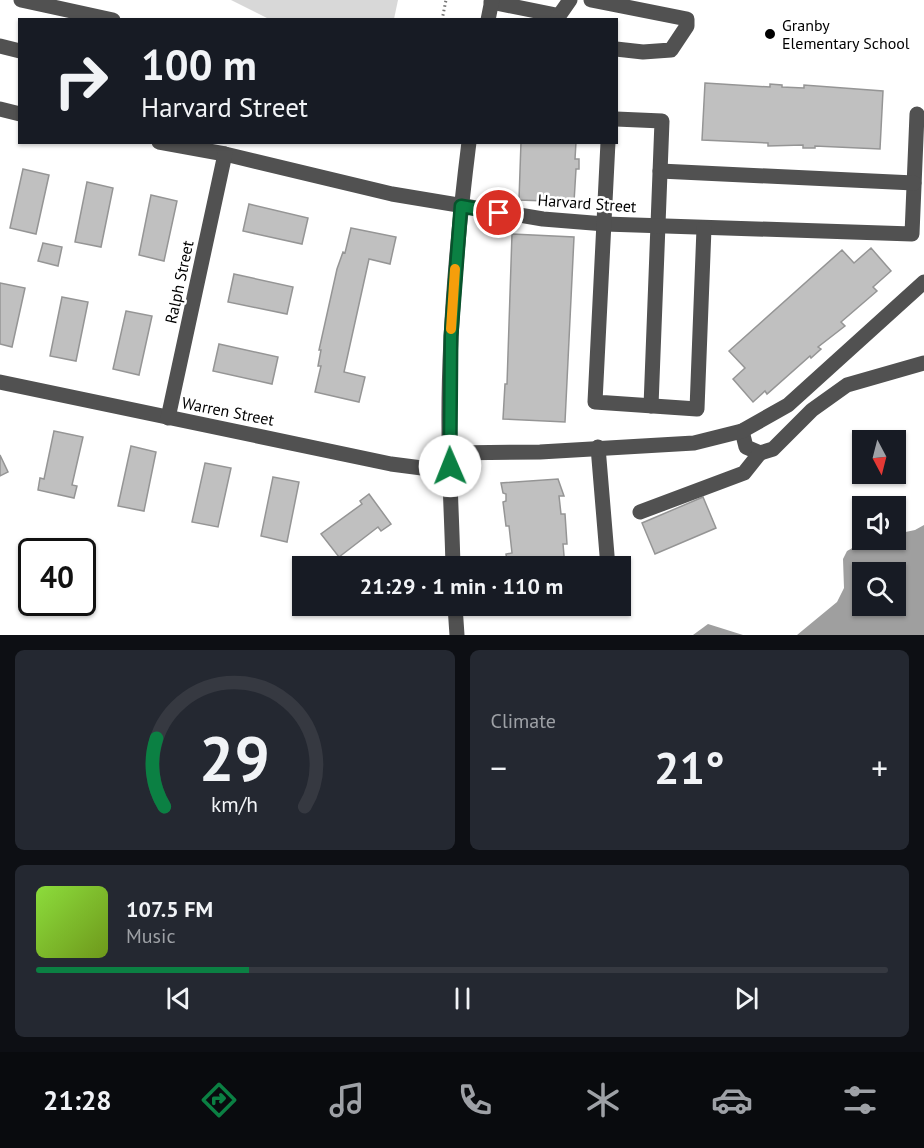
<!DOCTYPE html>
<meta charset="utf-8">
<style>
body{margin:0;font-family:"PT Sans",sans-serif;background:#242831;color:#f1f3f6;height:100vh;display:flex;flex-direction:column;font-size:22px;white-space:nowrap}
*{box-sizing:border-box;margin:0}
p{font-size:20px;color:#9ea1a6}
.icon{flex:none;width:33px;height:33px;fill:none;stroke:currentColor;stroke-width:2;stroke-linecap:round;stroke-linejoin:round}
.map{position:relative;height:635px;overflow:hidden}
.details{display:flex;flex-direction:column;gap:15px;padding:15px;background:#0d0f14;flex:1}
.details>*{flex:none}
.guide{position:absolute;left:18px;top:18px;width:600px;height:126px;border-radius:0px;box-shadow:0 2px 4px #0004;background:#171b24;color:#f1f3f6;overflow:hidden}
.needle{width:39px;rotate:173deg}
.controls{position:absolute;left:852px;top:430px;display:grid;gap:12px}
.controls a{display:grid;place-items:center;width:54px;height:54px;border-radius:0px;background:#171b24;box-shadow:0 2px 4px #0004;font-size:30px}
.speed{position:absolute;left:18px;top:538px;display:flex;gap:12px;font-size:30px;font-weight:700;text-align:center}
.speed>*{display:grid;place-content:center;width:78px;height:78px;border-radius:50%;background:#171b24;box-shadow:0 2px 4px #0004;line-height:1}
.speed .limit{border:3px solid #111;border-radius:9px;background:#fff;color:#111}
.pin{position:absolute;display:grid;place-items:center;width:51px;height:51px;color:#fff;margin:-26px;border:3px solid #fff;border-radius:50%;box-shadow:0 2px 6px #0007}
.me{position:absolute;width:66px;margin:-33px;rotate:359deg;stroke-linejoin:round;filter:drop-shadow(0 0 4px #0008)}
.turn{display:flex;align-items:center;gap:21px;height:126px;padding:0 24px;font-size:27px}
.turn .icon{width:78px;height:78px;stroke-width:2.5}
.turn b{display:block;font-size:42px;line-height:51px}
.big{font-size:45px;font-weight:800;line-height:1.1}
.details .card{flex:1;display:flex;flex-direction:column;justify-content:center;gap:9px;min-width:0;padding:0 21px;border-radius:9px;background:#242831}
.details .dial{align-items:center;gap:0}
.dial svg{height:156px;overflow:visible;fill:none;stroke:#363941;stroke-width:7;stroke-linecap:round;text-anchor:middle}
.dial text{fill:#f1f3f6;stroke:none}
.song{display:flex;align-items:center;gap:18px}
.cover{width:72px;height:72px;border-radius:9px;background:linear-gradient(135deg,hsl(90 70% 55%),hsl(80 70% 35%))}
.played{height:6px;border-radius:3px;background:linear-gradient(90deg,#0b8043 25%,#363941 25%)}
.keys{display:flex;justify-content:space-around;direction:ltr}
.heat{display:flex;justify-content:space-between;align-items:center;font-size:33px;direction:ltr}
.details .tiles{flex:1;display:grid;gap:15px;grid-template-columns:1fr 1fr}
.card:last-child{grid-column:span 2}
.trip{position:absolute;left:292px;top:556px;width:339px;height:60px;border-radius:0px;background:#171b24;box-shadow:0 2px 4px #0004;font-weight:800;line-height:60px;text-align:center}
.dock{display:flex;height:96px;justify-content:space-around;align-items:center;background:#090b0e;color:#9ea1a6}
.dock .icon{width:42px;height:42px}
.dock .on{color:#0b8043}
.dock b{font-size:27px;color:#f1f3f6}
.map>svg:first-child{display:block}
</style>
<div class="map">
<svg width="924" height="635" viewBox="0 0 924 635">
<rect width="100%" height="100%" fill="#fff"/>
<path fill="#d8d8d8" d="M231,0H398L394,19H269Z"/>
<g fill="#9f9f9f" fill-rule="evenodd">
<path d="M924,525V635H797L837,602L844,588L843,559L847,551L865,541L896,540V534L915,530ZM862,573H896V606H862Z"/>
<path d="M708,624L743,635H693Z"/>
</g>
<g fill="#c0c0c0" stroke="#959595" stroke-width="1.5">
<path d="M705,83L770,87V84L782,85V87L804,88V85L883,91L880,149L815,146V148H803V145L768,146V143L702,140Z"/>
<path d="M521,142H576L575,159H579V169H576L574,202L519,200Z"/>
<path d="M23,169L49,175L36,234L10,228Z"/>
<path d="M87,182L113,188L101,247L75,242Z"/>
<path d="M151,195L177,201L164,261L139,255Z"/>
<path d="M249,204L308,218L302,244L243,231Z"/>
<path d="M351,228L396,237L390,264L369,259L344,372L365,377L359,402L315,392L321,366H318L321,350H319L337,269L343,252L345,253Z"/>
<path d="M512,234L574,237L565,422L503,419L505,384H507Z"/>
<path d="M43,243L62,247L58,266L38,261Z"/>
<path d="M871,248L891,271L873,287L877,291L841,322L845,326L818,347L821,349L811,358L810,356L767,394L765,391L753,402L733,379L745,368L729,351L842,250L854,263Z"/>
<path d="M234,274L293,287L287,314L228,302Z"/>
<path d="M0,283L25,288L12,347L0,344Z"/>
<path d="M62,297L88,302L76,361L50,356Z"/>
<path d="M126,311L152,316L139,375L113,369Z"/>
<path d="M219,344L278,357L272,384L213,371Z"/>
<path d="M54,431L83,437L72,485L77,486L74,498L38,490L40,478L44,479Z"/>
<path d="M131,446L156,452L144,511L118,506Z"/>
<path d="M0,455L8,472L0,476Z"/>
<path d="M205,463L231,468L218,527L192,522Z"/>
<path d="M273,477L299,482L287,542L261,536Z"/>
<path d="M558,479L564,496H559L561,514H565L567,544H563L565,567H569H508L506,554L512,553L509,526H506L503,502L506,501V494L503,493L501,483Z"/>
<path d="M369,494L391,524L381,531L378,527L339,557L321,534L362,504L360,501Z"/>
<path d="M703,497L716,528L655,554L642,523Z"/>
</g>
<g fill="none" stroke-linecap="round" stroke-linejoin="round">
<path stroke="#737373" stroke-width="3" stroke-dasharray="1.5 3" stroke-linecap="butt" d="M442,20L446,0"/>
<g stroke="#515151" stroke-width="15">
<path d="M21,0L113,20"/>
<path d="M591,0L687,19V26L671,50L643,52L616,49"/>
<path d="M491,2L556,15"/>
<path d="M488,20L492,0"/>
<path d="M556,20L570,0"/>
<path d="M0,46L20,51"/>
<path d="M0,109L20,114"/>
<path d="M616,119L662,121L651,406"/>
<path d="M159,142L225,154L392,194L543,219L605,224L912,234L917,114"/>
<path d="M608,142L595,402L697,409L704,228"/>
<path d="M660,171L914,183"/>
<path d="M0,382L391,464L422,468L450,466"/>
<path d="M168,418L225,154"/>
<path d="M742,431L746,447L760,453L773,449L812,410L847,385L924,363"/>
<path d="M598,447L608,567"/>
<path d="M449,453L540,452L694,443L742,431L788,405L924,282"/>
<path d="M640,512L744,473L760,453"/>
<path d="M453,567C452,521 449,476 449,430C448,334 457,238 469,142"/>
<path d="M455,606L457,635"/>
</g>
</g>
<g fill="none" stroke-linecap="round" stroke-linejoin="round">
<g stroke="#07532c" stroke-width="15">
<path id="route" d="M450,466L451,336L461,206L499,213"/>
</g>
<use href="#route" stroke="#0b8043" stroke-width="10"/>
<path stroke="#f59e0b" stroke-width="10" d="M451,329L455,269"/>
</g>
<circle fill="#000" stroke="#fff" stroke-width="2" cx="770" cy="34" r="6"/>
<g text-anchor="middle" stroke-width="5" stroke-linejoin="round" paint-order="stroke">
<g font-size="16" fill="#000" stroke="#fff" text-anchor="start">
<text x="782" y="31">Granby<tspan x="782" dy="18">Elementary School</tspan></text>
</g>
<g font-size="16" fill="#000" stroke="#fff">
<text transform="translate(587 203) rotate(4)" y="6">Harvard Street</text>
<text transform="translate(179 282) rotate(-78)" y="6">Ralph Street</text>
<text transform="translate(228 411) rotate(11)" y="6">Warren Street</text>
</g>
</g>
</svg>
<div class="controls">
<a><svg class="needle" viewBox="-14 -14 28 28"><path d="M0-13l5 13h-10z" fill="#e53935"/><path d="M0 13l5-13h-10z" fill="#9ea1a6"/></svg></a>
<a><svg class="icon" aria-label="sound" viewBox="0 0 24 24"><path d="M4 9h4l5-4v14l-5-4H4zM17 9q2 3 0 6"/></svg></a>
<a><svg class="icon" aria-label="search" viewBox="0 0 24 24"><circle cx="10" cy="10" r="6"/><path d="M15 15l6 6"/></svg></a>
</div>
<div class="speed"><div class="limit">40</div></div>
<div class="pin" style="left:499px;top:213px;background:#d93025"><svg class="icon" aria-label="arrive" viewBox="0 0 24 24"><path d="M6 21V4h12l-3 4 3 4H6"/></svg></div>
<svg class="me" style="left:450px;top:466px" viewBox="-20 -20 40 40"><circle r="19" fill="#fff"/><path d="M0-13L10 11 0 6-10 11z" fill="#0b8043"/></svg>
<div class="trip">21:29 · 1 min · 110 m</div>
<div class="guide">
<div class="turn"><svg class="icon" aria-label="right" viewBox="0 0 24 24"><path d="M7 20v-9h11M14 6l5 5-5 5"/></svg><div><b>100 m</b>Harvard Street</div></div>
</div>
</div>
<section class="details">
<div class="tiles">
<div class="card dial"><svg viewBox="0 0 100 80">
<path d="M14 69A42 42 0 1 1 86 69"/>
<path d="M14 69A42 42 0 0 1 10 34" stroke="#0b8043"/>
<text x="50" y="56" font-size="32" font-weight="700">29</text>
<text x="50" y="72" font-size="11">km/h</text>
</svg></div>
<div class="card"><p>Climate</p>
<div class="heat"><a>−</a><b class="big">21°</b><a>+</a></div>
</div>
<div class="card">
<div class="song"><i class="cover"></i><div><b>107.5 FM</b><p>Music</p></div></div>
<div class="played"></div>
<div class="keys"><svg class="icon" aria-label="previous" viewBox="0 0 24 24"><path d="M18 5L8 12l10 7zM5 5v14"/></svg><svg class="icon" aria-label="pause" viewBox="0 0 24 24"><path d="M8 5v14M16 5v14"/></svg><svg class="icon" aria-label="next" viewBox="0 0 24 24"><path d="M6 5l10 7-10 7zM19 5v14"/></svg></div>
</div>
</div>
</section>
<nav class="dock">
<b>21:28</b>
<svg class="icon on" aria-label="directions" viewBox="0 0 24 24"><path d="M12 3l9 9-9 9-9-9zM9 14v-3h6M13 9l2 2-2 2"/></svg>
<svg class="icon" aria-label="music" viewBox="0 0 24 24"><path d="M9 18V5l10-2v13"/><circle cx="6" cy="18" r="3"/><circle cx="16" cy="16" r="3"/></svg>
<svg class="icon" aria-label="phone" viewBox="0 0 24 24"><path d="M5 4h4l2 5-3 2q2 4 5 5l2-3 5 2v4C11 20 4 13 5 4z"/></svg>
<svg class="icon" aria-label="climate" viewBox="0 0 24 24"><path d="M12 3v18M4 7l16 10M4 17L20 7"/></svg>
<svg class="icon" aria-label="car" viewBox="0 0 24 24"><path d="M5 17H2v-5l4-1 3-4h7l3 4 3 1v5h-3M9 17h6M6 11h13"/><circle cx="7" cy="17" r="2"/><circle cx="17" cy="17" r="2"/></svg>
<svg class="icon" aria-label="filters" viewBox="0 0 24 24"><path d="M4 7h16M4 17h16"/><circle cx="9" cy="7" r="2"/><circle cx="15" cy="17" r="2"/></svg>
</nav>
